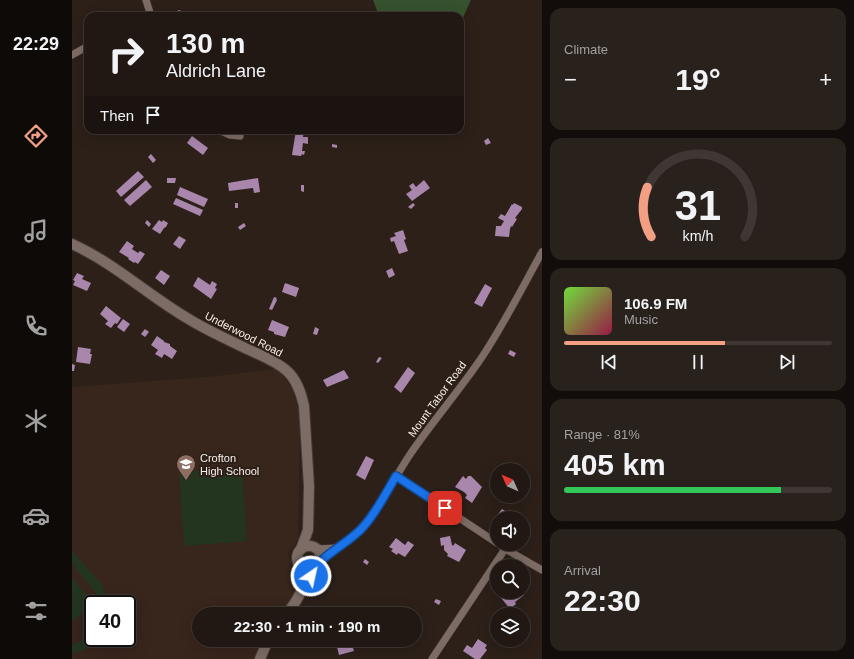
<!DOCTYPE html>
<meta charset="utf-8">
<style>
body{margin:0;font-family:Helvetica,sans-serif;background:#29211c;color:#f1f3f6;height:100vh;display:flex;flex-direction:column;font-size:15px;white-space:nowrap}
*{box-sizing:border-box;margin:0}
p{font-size:13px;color:#a2a0a0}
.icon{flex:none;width:22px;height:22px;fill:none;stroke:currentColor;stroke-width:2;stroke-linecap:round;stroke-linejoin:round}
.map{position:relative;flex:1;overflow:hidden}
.sheet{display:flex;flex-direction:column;gap:8px;padding:8px;background:#120d0a;width:312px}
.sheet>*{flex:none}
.banner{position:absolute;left:12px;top:12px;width:380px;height:122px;border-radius:12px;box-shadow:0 4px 16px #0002,0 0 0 1px #3e3733;background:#211813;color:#f1f3f6;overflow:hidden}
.needle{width:26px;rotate:315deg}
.tools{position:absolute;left:418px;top:463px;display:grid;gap:8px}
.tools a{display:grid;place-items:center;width:40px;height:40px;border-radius:50%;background:#211813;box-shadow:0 4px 16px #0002,0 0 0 1px #3e3733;font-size:20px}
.speed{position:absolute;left:12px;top:595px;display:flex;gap:8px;font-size:20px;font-weight:700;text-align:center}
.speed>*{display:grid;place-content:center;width:52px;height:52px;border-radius:50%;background:#211813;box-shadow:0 4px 16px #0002,0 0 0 1px #3e3733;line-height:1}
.speed .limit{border:2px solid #111;border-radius:6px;background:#fff;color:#111}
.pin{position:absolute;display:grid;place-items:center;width:34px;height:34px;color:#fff;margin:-17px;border-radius:8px;box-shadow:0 2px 6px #0006}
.me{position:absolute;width:44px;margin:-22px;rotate:34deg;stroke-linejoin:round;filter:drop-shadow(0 0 3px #0008)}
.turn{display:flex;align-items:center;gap:14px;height:84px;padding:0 16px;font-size:18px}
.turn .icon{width:52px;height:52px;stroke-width:2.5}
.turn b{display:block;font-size:28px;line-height:34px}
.then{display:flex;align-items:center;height:38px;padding:0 16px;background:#0003;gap:8px;font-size:15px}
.big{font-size:30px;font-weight:700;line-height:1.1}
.sheet .card{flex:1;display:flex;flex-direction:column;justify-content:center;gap:6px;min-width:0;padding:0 14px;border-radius:12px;background:#29211c}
.sheet .dial{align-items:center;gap:0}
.dial svg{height:104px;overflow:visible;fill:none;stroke:#3e3733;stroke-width:7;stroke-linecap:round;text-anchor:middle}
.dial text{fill:#f1f3f6;stroke:none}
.song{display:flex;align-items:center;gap:12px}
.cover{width:48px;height:48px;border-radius:6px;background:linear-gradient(135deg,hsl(100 70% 55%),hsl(340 70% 35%))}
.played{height:4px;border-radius:2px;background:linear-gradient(90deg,#f39f84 60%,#3e3733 60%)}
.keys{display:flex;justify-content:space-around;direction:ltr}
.heat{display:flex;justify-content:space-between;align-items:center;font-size:22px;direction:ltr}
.charge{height:6px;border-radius:3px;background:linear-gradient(90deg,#34c759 81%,#3e3733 0)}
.trip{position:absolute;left:120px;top:607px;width:230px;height:40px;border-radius:20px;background:#211813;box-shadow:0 4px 16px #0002,0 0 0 1px #3e3733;font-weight:700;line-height:40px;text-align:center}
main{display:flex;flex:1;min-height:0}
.menu{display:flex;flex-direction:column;width:72px;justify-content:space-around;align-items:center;background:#0d0a08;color:#a2a0a0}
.menu .icon{width:28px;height:28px}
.menu .current{color:#f39f84}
.menu b{font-size:18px;color:#f1f3f6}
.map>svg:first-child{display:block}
</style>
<main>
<nav class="menu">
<b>22:29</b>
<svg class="icon current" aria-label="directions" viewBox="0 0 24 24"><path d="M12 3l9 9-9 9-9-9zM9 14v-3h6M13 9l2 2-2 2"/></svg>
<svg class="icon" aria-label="music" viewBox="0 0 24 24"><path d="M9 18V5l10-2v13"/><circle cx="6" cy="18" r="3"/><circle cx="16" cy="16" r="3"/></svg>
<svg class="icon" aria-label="phone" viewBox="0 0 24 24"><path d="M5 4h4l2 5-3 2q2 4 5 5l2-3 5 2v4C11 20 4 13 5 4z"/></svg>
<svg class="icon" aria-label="climate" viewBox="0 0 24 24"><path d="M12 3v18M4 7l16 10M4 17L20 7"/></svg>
<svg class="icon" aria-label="car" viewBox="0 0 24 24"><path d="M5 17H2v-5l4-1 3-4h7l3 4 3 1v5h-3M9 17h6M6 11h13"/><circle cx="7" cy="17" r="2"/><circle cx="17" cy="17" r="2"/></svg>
<svg class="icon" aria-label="filters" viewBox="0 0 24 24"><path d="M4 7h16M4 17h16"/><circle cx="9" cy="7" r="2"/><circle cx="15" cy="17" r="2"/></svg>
</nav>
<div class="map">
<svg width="470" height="659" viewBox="0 0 470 659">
<rect width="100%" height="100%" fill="#2c2019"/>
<path fill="#38251c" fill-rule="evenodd" d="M202,369L210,375L220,388L226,407L228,422L226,540L216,553L222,575L227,585L216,604L208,614H127V640H189L182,659H0V387L135,377ZM21,604H55V638H21Z"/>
<g fill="#23351f">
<path d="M170,468L175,541L112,546L107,472Z"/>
<path d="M0,551L30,584L37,604H27L24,593L0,564Z"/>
<path d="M0,578L22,603L0,622Z"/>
<path d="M21,630V638H27L16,648L0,654V645L12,639Z"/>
</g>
<path fill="#35512e" d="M301,0H399L388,24V16H307Z"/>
<g fill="#a987ad">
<path d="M108,10L110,16H100L99,13Z"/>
<path d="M224,130H232L231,137H236V144L231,143L230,151H233L232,155L230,154L229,156L220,155Z"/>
<path d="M120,136L136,148L131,155L115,143Z"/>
<path d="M416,138L419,143L414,145L412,141Z"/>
<path d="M260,144L265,145V148L260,147Z"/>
<path d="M79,154L84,160L81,163L76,157Z"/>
<path d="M66,171L72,177L49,197L44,191Z"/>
<path d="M95,178H104L103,183H95Z"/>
<path d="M186,178L188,192L182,193L181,188L157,191L156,183Z"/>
<path d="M74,180L80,187L58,206L52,200Z"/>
<path d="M352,180L358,188L340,201L334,194L340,190L337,186L341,183L344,187Z"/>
<path d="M229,185H232V192L229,191Z"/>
<path d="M108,187L136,199L132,207L105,195Z"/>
<path d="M104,198L131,210L128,216L101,204Z"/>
<rect x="163" y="203" width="3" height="5"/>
<path d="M341,203L343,205L339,209L336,207Z"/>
<path d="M442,203L450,207V209L443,218L445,219L440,227L439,226L438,229L437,237L423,236L424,226H429L432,221L426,218L429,214L433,216L440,204L441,205Z"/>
<path d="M75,220L79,224L77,227L73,223Z"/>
<path d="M87,220L90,222L91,220L96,223L94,227L92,228L88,234L80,229Z"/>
<path d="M172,223L174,226L168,230L166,227Z"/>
<path d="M331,230L334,239L332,240L336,251L327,254L322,241L319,242L318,238L324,236L322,233Z"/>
<path d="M107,236L114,240L108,249L101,244Z"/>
<path d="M55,241L62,246L60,249L66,253L68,251L73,254L66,264L63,262L62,263L56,259L57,258L47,252Z"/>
<path d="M320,268L323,275L317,278L314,271Z"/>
<path d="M89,270L98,276L92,285L83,278Z"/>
<path d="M5,273L12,276L10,279L19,283L15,291L1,285L3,281L1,280Z"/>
<path d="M126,277L138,285L140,281L145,284L143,288L145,289L139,299L121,286Z"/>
<path d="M213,283L227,288L224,297L210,292Z"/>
<path d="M413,284L420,288L410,307L402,303Z"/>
<path d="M202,297L205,298L204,299L205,300L200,310L197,309Z"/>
<path d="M34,306L49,318L45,324L43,323L39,328L33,324L36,321L28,314Z"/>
<path d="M51,319L58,324L52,332L45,327Z"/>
<path d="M200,320L217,327L213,337L202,334V332L196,330Z"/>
<path d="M243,327L247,329L245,335L241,334Z"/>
<path d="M73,329L77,332L73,337L69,334Z"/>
<path d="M85,336L92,341V342L98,344V346L105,351L100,359L92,354L90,358L83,354L86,350L79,345Z"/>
<path d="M6,347L19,349L18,354H20L18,364L4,362Z"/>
<path d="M438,350L444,353L442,357L436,354Z"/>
<path d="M307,357L310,358L306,363L304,362Z"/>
<path d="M0,364L3,365L2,371H0Z"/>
<path d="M336,367L343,373L329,393L322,387Z"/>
<path d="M272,370L277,378L255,387L251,380Z"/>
<path d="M294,456L302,460L293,480L284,475Z"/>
<path d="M391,476L394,479L396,476H399L410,487L400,503L393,498L395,495L392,492L383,487Z"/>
<path d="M430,509L443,518L424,517Z"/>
<path d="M378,536L380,545L381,546L383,543L394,550L387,562L375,556L376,554L372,550V545L369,546L368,538Z"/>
<path d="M324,538L333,545L336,541L342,545L333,557L326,553L325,555L319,551L321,549L317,547Z"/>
<path d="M293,559L297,562L295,565L291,562Z"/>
<path d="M429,592H434L436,594L439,592H450L452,595L443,602L444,604L438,609L426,594Z"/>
<path d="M364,599L369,601L367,605L362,602Z"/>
<path d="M312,606L321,612L320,614H301L306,607L309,610Z"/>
<path d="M250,607L254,610L253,613L249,610Z"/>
<path d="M406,639L415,645L413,648L415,650L408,659H403L391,651L395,645L400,648Z"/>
<path d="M261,640H275V646L280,645L282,651L267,655L265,647H263Z"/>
</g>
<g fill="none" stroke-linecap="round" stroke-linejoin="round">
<g stroke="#463c38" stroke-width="8">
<g id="street">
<path d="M74,0L79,16"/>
<path d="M0,55L16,46"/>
<path d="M147,130L158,135L168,136"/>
<path d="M324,476L425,543"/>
<path d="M430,547L470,570"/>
<path d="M265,548C301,526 316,487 339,453C361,421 386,392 408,360C431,326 450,288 470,252"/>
<path d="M244,549L265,548L248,561"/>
<path d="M360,659L433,549"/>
</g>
</g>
<g stroke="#463c38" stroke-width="12">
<g id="secondary">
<path d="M0,244C42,263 76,295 115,318C134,330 155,339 175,349C188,355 204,361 215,371C225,380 229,393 232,406L237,486L236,530L229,549"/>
<circle cx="237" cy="558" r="12"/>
<path d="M215,614L224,601L242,568"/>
<path d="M188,659L196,640"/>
</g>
</g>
<use href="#street" stroke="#7c6c65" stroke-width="7"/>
<use href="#secondary" stroke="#7c6c65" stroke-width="10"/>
</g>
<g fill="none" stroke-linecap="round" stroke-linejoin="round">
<g stroke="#114b97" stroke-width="10">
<path id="route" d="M239,576C249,553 276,545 292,526C305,511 314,493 324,476L373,508"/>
</g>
<use href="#route" stroke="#1a73e8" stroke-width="7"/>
</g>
<defs>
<g id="school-pin" transform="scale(1)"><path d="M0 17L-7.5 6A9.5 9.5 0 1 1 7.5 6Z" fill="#8d6e63" stroke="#2c2019"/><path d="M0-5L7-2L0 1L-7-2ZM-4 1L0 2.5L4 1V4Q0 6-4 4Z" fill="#fff"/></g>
</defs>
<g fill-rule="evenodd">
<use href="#school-pin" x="114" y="464"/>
</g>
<g text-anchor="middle" stroke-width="4" stroke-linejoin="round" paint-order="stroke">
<g font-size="11" fill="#f9f0eb" stroke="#2c2019">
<text transform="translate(172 334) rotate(27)" y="4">Underwood Road</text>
<text transform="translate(365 399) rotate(-54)" y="4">Mount Tabor Road</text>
</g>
<g font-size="11" fill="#f9f0eb" stroke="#2c2019" text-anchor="start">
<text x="128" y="462">Crofton<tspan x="128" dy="13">High School</tspan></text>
</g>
</g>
</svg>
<div class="tools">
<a><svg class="needle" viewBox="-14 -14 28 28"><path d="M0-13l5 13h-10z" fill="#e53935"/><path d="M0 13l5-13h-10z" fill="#a2a0a0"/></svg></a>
<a><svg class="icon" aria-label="sound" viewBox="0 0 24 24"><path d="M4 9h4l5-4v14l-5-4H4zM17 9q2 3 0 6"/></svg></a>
<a><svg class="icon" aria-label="search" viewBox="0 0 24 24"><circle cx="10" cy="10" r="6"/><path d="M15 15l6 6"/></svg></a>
<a><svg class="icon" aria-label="layers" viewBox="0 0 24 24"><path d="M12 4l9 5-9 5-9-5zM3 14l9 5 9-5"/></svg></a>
</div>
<div class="speed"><div class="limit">40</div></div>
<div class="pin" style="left:373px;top:508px;background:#d93025"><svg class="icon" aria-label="arrive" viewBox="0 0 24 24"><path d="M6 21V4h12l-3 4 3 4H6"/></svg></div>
<svg class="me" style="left:239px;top:576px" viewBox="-20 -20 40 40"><circle r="17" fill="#1a73e8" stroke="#fff" stroke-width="3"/><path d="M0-11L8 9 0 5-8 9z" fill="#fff"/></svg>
<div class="trip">22:30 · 1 min · 190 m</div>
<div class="banner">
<div class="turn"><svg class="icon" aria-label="right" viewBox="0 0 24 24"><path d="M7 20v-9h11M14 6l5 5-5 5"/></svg><div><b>130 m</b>Aldrich Lane</div></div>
<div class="then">Then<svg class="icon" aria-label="arrive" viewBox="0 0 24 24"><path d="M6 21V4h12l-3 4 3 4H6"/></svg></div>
</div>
</div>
<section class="sheet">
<div class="card"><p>Climate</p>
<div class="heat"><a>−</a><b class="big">19°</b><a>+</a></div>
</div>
<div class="card dial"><svg viewBox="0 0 100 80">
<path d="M14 69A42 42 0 1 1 86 69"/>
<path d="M14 69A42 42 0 0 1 11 31" stroke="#f39f84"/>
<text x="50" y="56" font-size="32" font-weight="700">31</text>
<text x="50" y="72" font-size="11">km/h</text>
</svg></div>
<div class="card">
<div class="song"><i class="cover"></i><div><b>106.9 FM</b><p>Music</p></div></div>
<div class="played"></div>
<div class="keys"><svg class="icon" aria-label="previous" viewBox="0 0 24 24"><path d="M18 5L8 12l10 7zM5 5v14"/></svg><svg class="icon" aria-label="pause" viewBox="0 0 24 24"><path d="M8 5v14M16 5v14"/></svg><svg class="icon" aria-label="next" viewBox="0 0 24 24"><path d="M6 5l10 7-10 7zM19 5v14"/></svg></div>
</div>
<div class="card"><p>Range · 81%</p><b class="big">405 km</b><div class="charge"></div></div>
<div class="card"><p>Arrival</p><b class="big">22:30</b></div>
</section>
</main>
